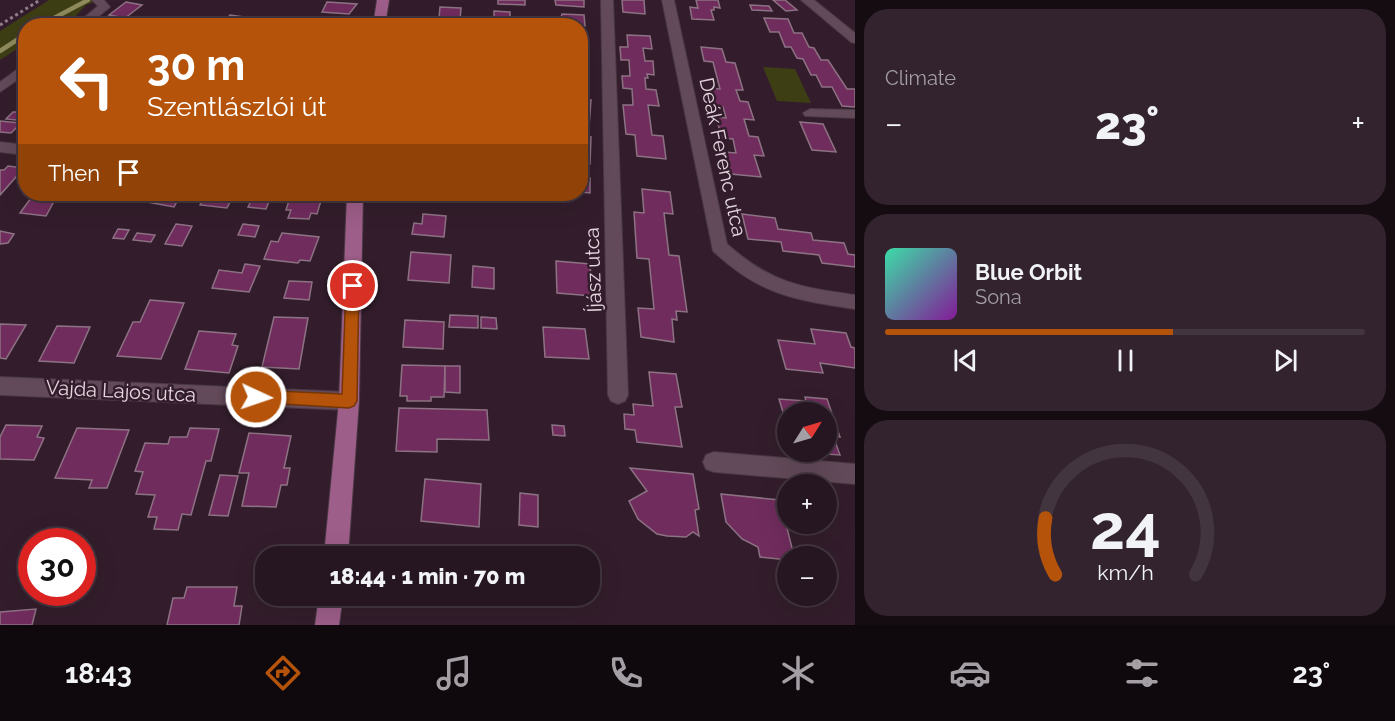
<!DOCTYPE html>
<meta charset="utf-8">
<style>
body{margin:0;font-family:Raleway,sans-serif;background:#32232e;color:#f1f3f6;height:100vh;display:flex;flex-direction:column;font-size:22px;white-space:nowrap}
*{box-sizing:border-box;margin:0}
p{font-size:20px;color:#a49fa5}
.icon{flex:none;width:33px;height:33px;fill:none;stroke:currentColor;stroke-width:2;stroke-linecap:round;stroke-linejoin:round}
.map{position:relative;flex:1;overflow:hidden}
.details{display:flex;flex-direction:column;gap:9px;padding:9px;background:#150c12;width:540px}
.details>*{flex:none}
.guide{position:absolute;left:18px;top:18px;width:570px;height:183px;border-radius:24px;box-shadow:0 6px 24px #0002,0 0 0 2px #42353f;background:#b45309;color:#fff;overflow:hidden}
.needle{width:39px;rotate:53deg}
.fabs{position:absolute;left:777px;top:402px;display:grid;gap:12px}
.fabs a{display:grid;place-items:center;width:60px;height:60px;border-radius:50%;background:#261621;box-shadow:0 6px 24px #0002,0 0 0 2px #42353f;font-size:30px}
.speed{position:absolute;left:18px;top:528px;display:flex;gap:12px;font-size:30px;font-weight:700;text-align:center}
.speed>*{display:grid;place-content:center;width:78px;height:78px;border-radius:50%;background:#261621;box-shadow:0 6px 24px #0002,0 0 0 2px #42353f;line-height:1}
.speed .limit{border:9px solid #d22;background:#fff;color:#111}
.pin{position:absolute;display:grid;place-items:center;width:51px;height:51px;color:#fff;margin:-26px;border:3px solid #fff;border-radius:50%;box-shadow:0 2px 6px #0007}
.me{position:absolute;width:66px;margin:-33px;rotate:93deg;stroke-linejoin:round;filter:drop-shadow(0 0 4px #0008)}
.turn{display:flex;align-items:center;gap:21px;height:126px;padding:0 30px;font-size:27px}
.turn .icon{width:78px;height:78px;stroke-width:2.5}
.turn b{display:block;font-size:42px;line-height:51px}
.then{display:flex;align-items:center;height:57px;padding:0 30px;background:#0003;gap:12px;font-size:22px}
.big{font-size:45px;font-weight:800;line-height:1.1}
.details .tile{flex:1;display:flex;flex-direction:column;justify-content:center;gap:9px;min-width:0;padding:0 21px;border-radius:24px;background:#32232e}
.details .dial{align-items:center;gap:0}
.dial svg{height:156px;overflow:visible;fill:none;stroke:#42353f;stroke-width:7;stroke-linecap:round;text-anchor:middle}
.dial text{fill:#f1f3f6;stroke:none}
.song{display:flex;align-items:center;gap:18px}
.cover{width:72px;height:72px;border-radius:9px;background:linear-gradient(135deg,hsl(160 70% 55%),hsl(290 70% 35%))}
.played{height:6px;border-radius:3px;background:linear-gradient(90deg,#b45309 60%,#42353f 60%)}
.keys{display:flex;justify-content:space-around;direction:ltr}
.heat{display:flex;justify-content:space-between;align-items:center;font-size:33px;direction:ltr}
.trip{position:absolute;left:255px;top:546px;width:345px;height:60px;border-radius:24px;background:#261621;box-shadow:0 6px 24px #0002,0 0 0 2px #42353f;font-weight:800;line-height:60px;text-align:center}
.menu{display:flex;height:96px;justify-content:space-around;align-items:center;background:#0f090d;color:#a49fa5}
.menu .icon{width:42px;height:42px}
.menu .on{color:#b45309}
.menu b{font-size:27px;color:#f1f3f6}
main{display:flex;flex:1;min-height:0}
.map>svg:first-child{display:block}
</style>
<main>
<div class="map">
<svg width="855" height="625" viewBox="0 0 855 625">
<rect width="100%" height="100%" fill="#331d2c"/>
<g fill="#3e3e15">
<path d="M49,0H99L86,5L67,25L26,26L25,44L0,60V31Z"/>
<path d="M763,67L795,69L811,103L777,101Z"/>
</g>
<g fill="none" stroke-linecap="round" stroke-linejoin="round">
<g stroke="#908b5d" stroke-width="4.5">
<path d="M39,26L88,0"/>
<path d="M0,51L26,34"/>
</g>
</g>
<g fill="#702c5d" stroke="#8d7283" stroke-width="1.5">
<path d="M498,0H525V5L498,4Z"/>
<path d="M555,0H584V7L556,5Z"/>
<path d="M622,0H644L645,14L623,12Z"/>
<path d="M696,0H718L720,8L714,7V10H711L714,20L692,19L690,7L698,8Z"/>
<path d="M773,0H785L797,10L786,11Z"/>
<path d="M126,2L142,5L125,18L109,15Z"/>
<path d="M327,2L357,4L349,14L322,12Z"/>
<path d="M750,5L769,6L772,11L752,10Z"/>
<path d="M440,7L461,8L460,20L439,18Z"/>
<path d="M494,11L510,12V24L484,23V19L494,20Z"/>
<path d="M562,14L584,15L585,26L559,24Z"/>
<path d="M230,15L252,18L246,25L226,26L228,23L224,22Z"/>
<path d="M321,17L352,19L349,26H317Z"/>
<path d="M764,18L788,19L794,33H802L809,47L814,48L821,60H828L847,89H855V107L842,106L832,87H822L816,75H811L803,59L797,58L791,47H785L779,32H770Z"/>
<path d="M297,19L319,21L317,26L294,25Z"/>
<path d="M627,35L650,36L652,49L643,48L645,61H653L654,75L647,74L648,78H645L646,89L656,90L659,106L648,105L652,135L663,136L666,159L637,156L635,135L626,134L623,105H633L632,89L623,88L622,76H630L629,60H621L620,47H628Z"/>
<path d="M701,47L722,49L726,62L735,63L743,90H736L740,101L748,102L754,120L744,119L749,136L758,137L764,156L754,155L761,177L731,174L725,152L736,153L733,139L722,138L716,117L726,118L723,107L713,106L708,88L720,89L713,62L704,61Z"/>
<path d="M580,99L591,100L589,127L580,126Z"/>
<path d="M26,105V121L6,119L13,112H18Z"/>
<path d="M0,121L21,123L11,133L0,132Z"/>
<path d="M800,122L823,124L836,152L812,150Z"/>
<path d="M580,136L591,137L590,164L580,163Z"/>
<path d="M8,166L24,168L0,195V170H4Z"/>
<path d="M580,177L590,178V193L580,192Z"/>
<path d="M642,189L670,192L673,214L664,213L669,255L679,256L687,312L676,311L677,320L672,319L674,342L641,337L638,308L654,309L649,259L637,258L634,212L644,213Z"/>
<path d="M34,194H58L46,216L20,213Z"/>
<path d="M152,194H181L174,207L147,202Z"/>
<path d="M206,194H234L227,208L200,205Z"/>
<path d="M254,194H272L266,209L248,207Z"/>
<path d="M291,194H323L317,214L311,213L309,219L288,218L291,210H286Z"/>
<path d="M403,194H432V197H427V200L414,199L415,196Z"/>
<path d="M423,214L446,216L444,237L412,234L414,223L422,224Z"/>
<path d="M742,214L775,218L778,229L811,233L813,240L844,243L848,254L855,255V267L822,263L819,255L783,251L781,242L748,239Z"/>
<path d="M176,224L192,226L182,246L165,244Z"/>
<path d="M243,224L259,226L255,237L238,235Z"/>
<path d="M118,229L129,230L124,239L113,238Z"/>
<path d="M0,231L14,234L8,243L0,244Z"/>
<path d="M137,233L155,235L151,242L133,240Z"/>
<path d="M282,233L319,237L310,261L300,260L298,263L264,259L271,241L278,242Z"/>
<path d="M411,252L451,255L449,283L408,280Z"/>
<path d="M556,261L590,264L592,296L557,293Z"/>
<path d="M245,264L260,266L249,292L212,288L219,270L242,273Z"/>
<path d="M473,266L494,268V289L472,287Z"/>
<path d="M289,281L312,282L309,300L284,298Z"/>
<path d="M150,300L184,303L161,359L117,356L133,322H140Z"/>
<path d="M450,315L478,316V328L449,327Z"/>
<path d="M274,317L308,318L299,369L262,367Z"/>
<path d="M481,317L496,318L497,329L481,328Z"/>
<path d="M405,320L444,322L443,349L403,347Z"/>
<path d="M0,324L26,325L6,359L0,358Z"/>
<path d="M57,326L90,327L74,363L39,361Z"/>
<path d="M543,327L585,329L589,359L545,357Z"/>
<path d="M811,329L846,333L851,347L855,348V368L820,363L823,373L786,369L778,340L815,344Z"/>
<path d="M199,331L236,334L232,345L238,346L229,373L185,369Z"/>
<path d="M402,365L445,366L444,397H431V401H407V396H400Z"/>
<path d="M445,366H460V393L445,392Z"/>
<path d="M649,372L676,374L682,407H675L682,447L637,442L635,430L625,429L624,414L634,415L633,404L653,406Z"/>
<path d="M805,397L827,399L840,437L833,436L840,455L810,453L826,452V412H788V428L779,399L806,401Z"/>
<path d="M399,408L487,410L489,440L437,439V452L396,451Z"/>
<path d="M6,425L42,426L37,437L44,438L34,460L0,459V437Z"/>
<path d="M552,425L564,426L565,436L553,435Z"/>
<path d="M77,428L129,430L107,488H89L92,480L55,478Z"/>
<path d="M190,428L219,429L211,461H206L191,515L182,514L178,530L154,529L157,517H148L155,495L136,494L143,472L135,471L145,443L168,444L170,437H187Z"/>
<path d="M249,433L291,436L284,468H290L287,485H281L276,507L242,506L249,473H239Z"/>
<path d="M630,468L693,474L699,509L695,510L699,536L693,532L686,537L667,536L657,534L638,519L629,501L647,491Z"/>
<path d="M220,475L238,476L228,516L209,515Z"/>
<path d="M425,479L481,484L479,527L421,521Z"/>
<path d="M520,493L538,495V527L519,525Z"/>
<path d="M721,494L780,500L794,556H788V560L760,557L758,547L742,539L726,522Z"/>
<path d="M417,550L463,556H417Z"/>
<path d="M187,587H237L234,606H242L239,625H167L173,598H184Z"/>
<path d="M36,609L32,625H0V612Z"/>
</g>
<g fill="none" stroke-linecap="round" stroke-linejoin="round">
<g stroke="#4a3844" stroke-width="2">
<g id="minor">
<path d="M92,0H104L110,7L87,26H74L98,6Z"/>
<path d="M601,0H613L628,395L625,401L618,404L611,401L608,395Z"/>
<path d="M662,0H674L727,244C771,283 799,287 855,295V309C794,300 760,295 713,251Z"/>
<path d="M801,0H814L855,33V43L851,42Z"/>
<path d="M26,63V74L0,92V82Z"/>
<path d="M810,109L855,110V118L805,116L803,113Z"/>
<path d="M0,142L26,145V155L0,152Z"/>
<path d="M0,377L349,392L356,395L359,401L356,407L349,410L0,395Z"/>
<path d="M714,452L855,464V484L714,472L706,469L703,462L706,455Z"/>
</g>
</g>
<g stroke="#4a3844" stroke-width="2">
<g id="major">
<path d="M377,0H389L385,26H373Z"/>
<path d="M347,194H363L359,401L348,556H324L339,401Z"/>
<path d="M319,596H343L339,625H315Z"/>
</g>
</g>
<path stroke="#8f7d89" stroke-width="3" stroke-dasharray="3 3" stroke-linecap="butt" d="M0,25L40,0"/>
<use href="#minor" fill="#634a5a" fill-rule="evenodd"/>
<use href="#major" fill="#9d5e89" fill-rule="evenodd"/>
</g>
<path fill="#b45309" stroke="#753606" stroke-width="1.5" d="M353,281L359,286L357,401L354,406L349,408L251,402L249,397L251,392L256,390L342,394L346,286Z"/>
<g text-anchor="middle" stroke-width="5" stroke-linejoin="round" paint-order="stroke">
<g font-size="20" fill="#e3d4de" stroke="#331d2c">
<text transform="translate(723 157) rotate(78)" y="7">Deák Ferenc utca</text>
<text transform="translate(593 270) rotate(-92)" y="7">Íjász utca</text>
<text transform="translate(121 391) rotate(3)" y="7">Vajda Lajos utca</text>
</g>
</g>
</svg>
<div class="fabs">
<a><svg class="needle" viewBox="-14 -14 28 28"><path d="M0-13l5 13h-10z" fill="#e53935"/><path d="M0 13l5-13h-10z" fill="#a49fa5"/></svg></a>
<a>+</a>
<a>−</a>
</div>
<div class="speed"><div class="limit">30</div></div>
<div class="pin" style="left:353px;top:286px;background:#d93025"><svg class="icon" aria-label="arrive" viewBox="0 0 24 24"><path d="M6 21V4h12l-3 4 3 4H6"/></svg></div>
<svg class="me" style="left:256px;top:397px" viewBox="-20 -20 40 40"><circle r="17" fill="#b45309" stroke="#fff" stroke-width="3"/><path d="M0-11L8 9 0 5-8 9z" fill="#fff"/></svg>
<div class="trip">18:44 · 1 min · 70 m</div>
<div class="guide">
<div class="turn"><svg class="icon" aria-label="left" viewBox="0 0 24 24"><path d="M17 20v-9H6M10 6l-5 5 5 5"/></svg><div><b>30 m</b>Szentlászlói út</div></div>
<div class="then">Then<svg class="icon" aria-label="arrive" viewBox="0 0 24 24"><path d="M6 21V4h12l-3 4 3 4H6"/></svg></div>
</div>
</div>
<section class="details">
<div class="tile"><p>Climate</p>
<div class="heat"><a>−</a><b class="big">23°</b><a>+</a></div>
</div>
<div class="tile">
<div class="song"><i class="cover"></i><div><b>Blue Orbit</b><p>Sona</p></div></div>
<div class="played"></div>
<div class="keys"><svg class="icon" aria-label="previous" viewBox="0 0 24 24"><path d="M18 5L8 12l10 7zM5 5v14"/></svg><svg class="icon" aria-label="pause" viewBox="0 0 24 24"><path d="M8 5v14M16 5v14"/></svg><svg class="icon" aria-label="next" viewBox="0 0 24 24"><path d="M6 5l10 7-10 7zM19 5v14"/></svg></div>
</div>
<div class="tile dial"><svg viewBox="0 0 100 80">
<path d="M14 69A42 42 0 1 1 86 69"/>
<path d="M14 69A42 42 0 0 1 9 40" stroke="#b45309"/>
<text x="50" y="56" font-size="32" font-weight="700">24</text>
<text x="50" y="72" font-size="11">km/h</text>
</svg></div>
</section>
</main>
<nav class="menu">
<b>18:43</b>
<svg class="icon on" aria-label="directions" viewBox="0 0 24 24"><path d="M12 3l9 9-9 9-9-9zM9 14v-3h6M13 9l2 2-2 2"/></svg>
<svg class="icon" aria-label="music" viewBox="0 0 24 24"><path d="M9 18V5l10-2v13"/><circle cx="6" cy="18" r="3"/><circle cx="16" cy="16" r="3"/></svg>
<svg class="icon" aria-label="phone" viewBox="0 0 24 24"><path d="M5 4h4l2 5-3 2q2 4 5 5l2-3 5 2v4C11 20 4 13 5 4z"/></svg>
<svg class="icon" aria-label="climate" viewBox="0 0 24 24"><path d="M12 3v18M4 7l16 10M4 17L20 7"/></svg>
<svg class="icon" aria-label="car" viewBox="0 0 24 24"><path d="M5 17H2v-5l4-1 3-4h7l3 4 3 1v5h-3M9 17h6M6 11h13"/><circle cx="7" cy="17" r="2"/><circle cx="17" cy="17" r="2"/></svg>
<svg class="icon" aria-label="filters" viewBox="0 0 24 24"><path d="M4 7h16M4 17h16"/><circle cx="9" cy="7" r="2"/><circle cx="15" cy="17" r="2"/></svg>
<b>23°</b>
</nav>
